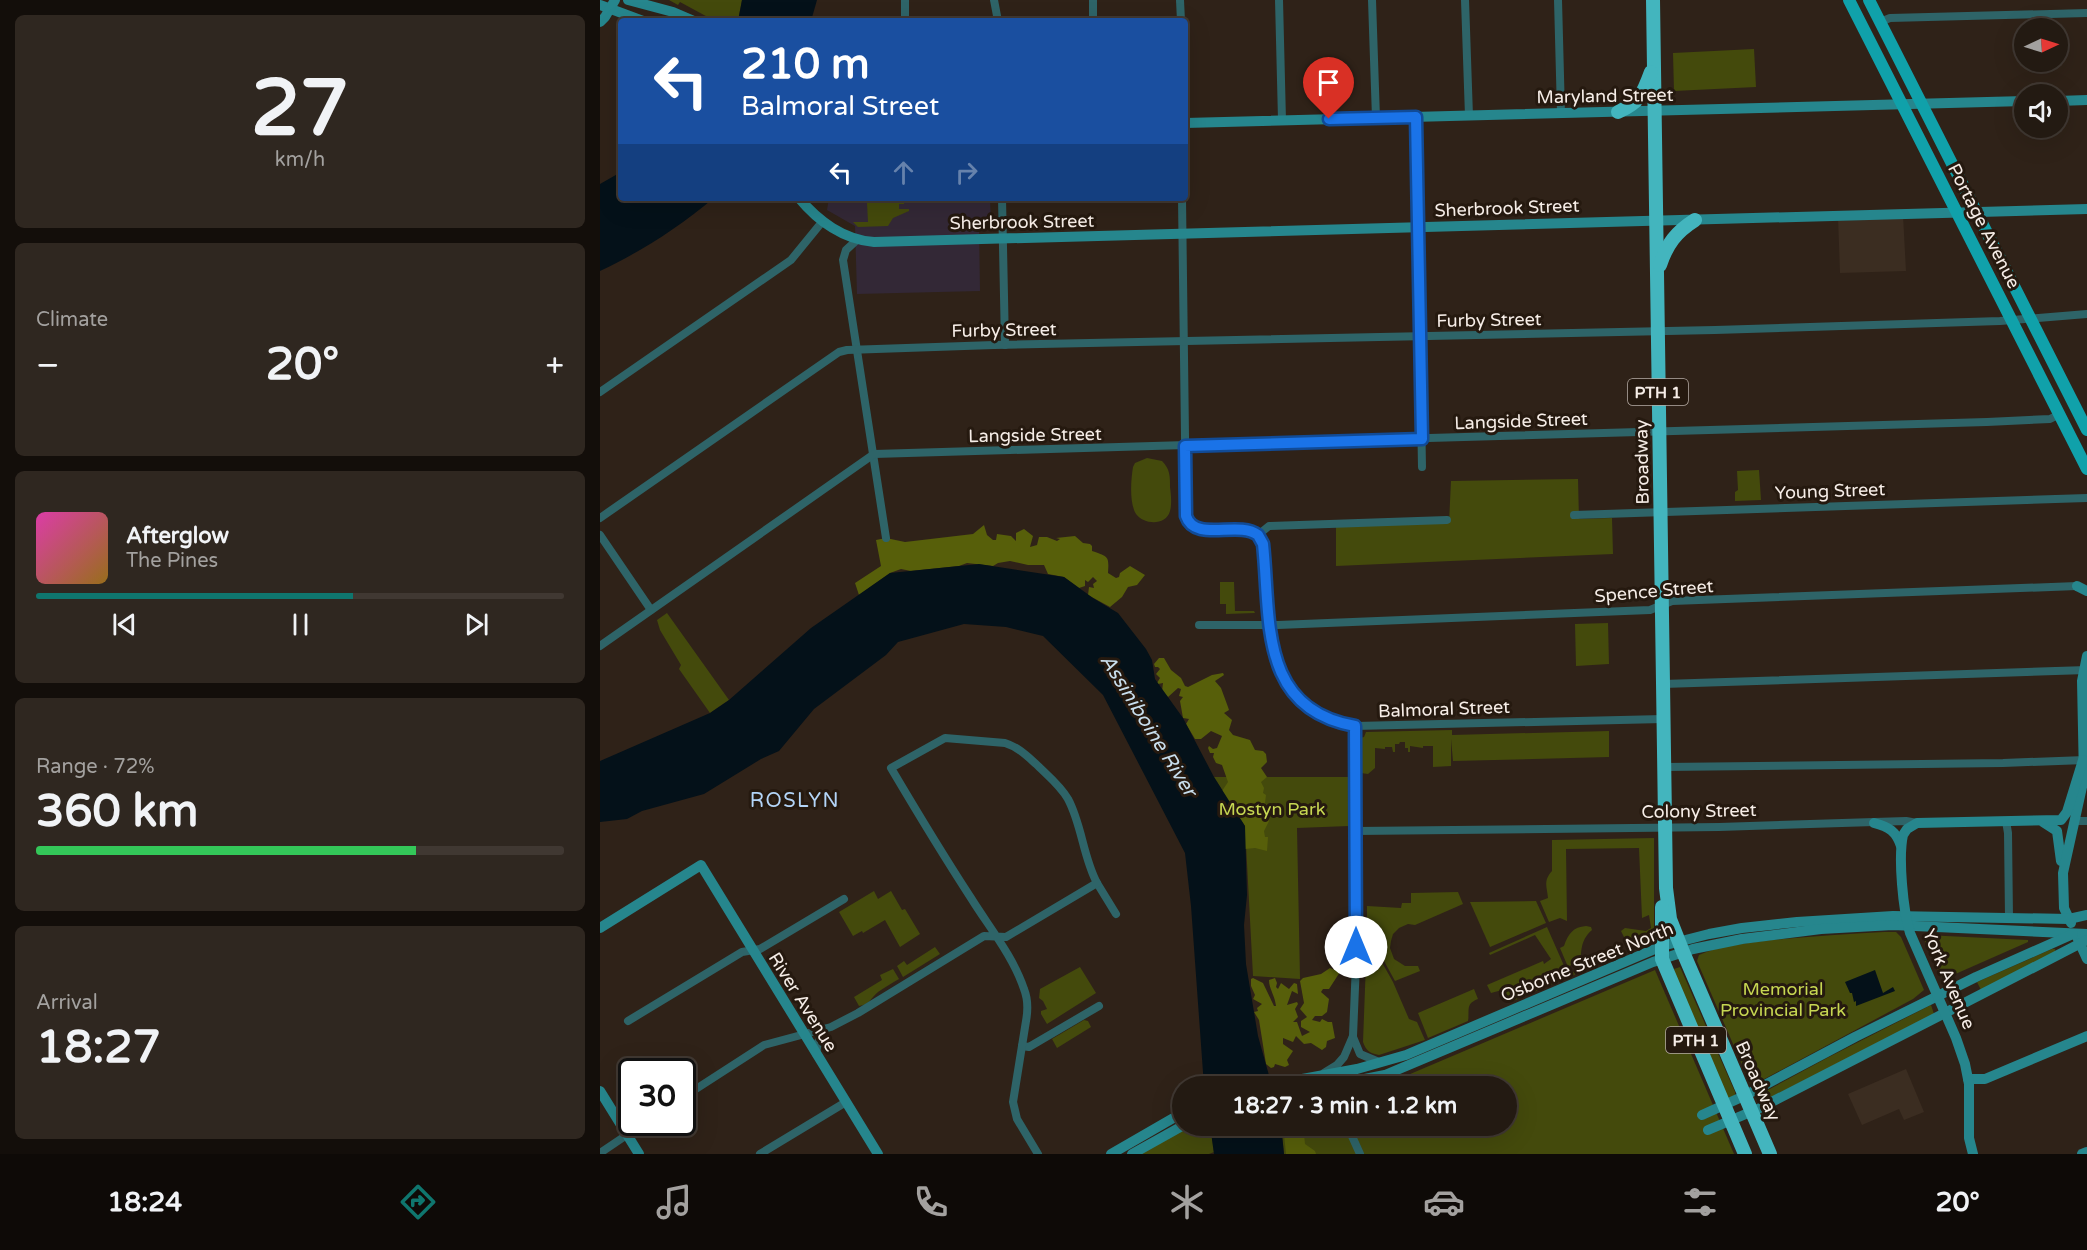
<!DOCTYPE html>
<meta charset="utf-8">
<style>
body{margin:0;font-family:"Varela Round",sans-serif;background:#2f2720;color:#f1f3f6;height:100vh;display:flex;flex-direction:column;font-size:22px;white-space:nowrap}
*{box-sizing:border-box;margin:0}
p{font-size:20px;color:#a3a19f}
.icon{flex:none;width:33px;height:33px;fill:none;stroke:currentColor;stroke-width:2;stroke-linecap:round;stroke-linejoin:round}
.map{position:relative;flex:1;overflow:hidden}
.sheet{display:flex;flex-direction:column;gap:15px;padding:15px;background:#130e0a;width:600px}
.sheet>*{flex:none}
.guide{position:absolute;left:18px;top:18px;width:570px;height:183px;border-radius:6px;box-shadow:0 6px 24px #0002,0 0 0 2px #403832;background:#1a4fa0;color:#fff;overflow:hidden}
.needle{width:39px;rotate:86deg}
.tools{position:absolute;left:1414px;top:18px;display:grid;gap:12px}
.tools a{display:grid;place-items:center;width:54px;height:54px;border-radius:50%;background:#231a12;box-shadow:0 6px 24px #0002,0 0 0 2px #403832;font-size:30px}
.speed{position:absolute;left:18px;top:1058px;display:flex;gap:12px;font-size:30px;font-weight:700;text-align:center}
.speed>*{display:grid;place-content:center;width:78px;height:78px;border-radius:50%;background:#231a12;box-shadow:0 6px 24px #0002,0 0 0 2px #403832;line-height:1}
.speed .limit{border:3px solid #111;border-radius:9px;background:#fff;color:#111}
.pin{position:absolute;display:grid;place-items:center;width:51px;height:51px;color:#fff;margin:-62px -26px;border-radius:50% 50% 50% 0;rotate:-45deg;box-shadow:0 0 6px #0007}
.pin .icon{rotate:45deg}
.me{position:absolute;width:66px;margin:-33px;rotate:0deg;stroke-linejoin:round;filter:drop-shadow(0 0 4px #0008)}
.turn{display:flex;align-items:center;gap:21px;height:126px;padding:0 24px;font-size:27px}
.turn .icon{width:78px;height:78px;stroke-width:2.5}
.turn b{display:block;font-size:42px;line-height:51px}
.lanes{display:flex;align-items:center;height:57px;padding:0 24px;background:#0003;justify-content:center;gap:30px;direction:ltr}
.lanes .off{opacity:.35}
.big{font-size:45px;font-weight:800;line-height:1.1}
.sheet .card{flex:1;display:flex;flex-direction:column;justify-content:center;gap:9px;min-width:0;padding:0 21px;border-radius:9px;background:#2f2720}
.sheet .dial{align-items:center;gap:0}
.dial b{font-size:78px;line-height:1}
.song{display:flex;align-items:center;gap:18px}
.cover{width:72px;height:72px;border-radius:9px;background:linear-gradient(135deg,hsl(320 70% 55%),hsl(40 70% 35%))}
.played{height:6px;border-radius:3px;background:linear-gradient(90deg,#0f766e 60%,#403832 60%)}
.keys{display:flex;justify-content:space-around;direction:ltr}
.heat{display:flex;justify-content:space-between;align-items:center;font-size:33px;direction:ltr}
.charge{height:9px;border-radius:4px;background:linear-gradient(90deg,#34c759 72%,#403832 0)}
.trip{position:absolute;left:572px;top:1076px;width:345px;height:60px;border-radius:30px;background:#231a12;box-shadow:0 6px 24px #0002,0 0 0 2px #403832;font-weight:800;line-height:60px;text-align:center}
.dock{display:flex;height:96px;justify-content:space-around;align-items:center;background:#0e0a07;color:#a3a19f}
.dock .icon{width:42px;height:42px}
.dock .current{color:#0f766e}
.dock b{font-size:27px;color:#f1f3f6}
main{display:flex;flex:1;min-height:0}
.map>svg:first-child{display:block}
</style>
<main>
<section class="sheet">
<div class="card dial"><b>27</b><p>km/h</p></div>
<div class="card"><p>Climate</p>
<div class="heat"><a>−</a><b class="big">20°</b><a>+</a></div>
</div>
<div class="card">
<div class="song"><i class="cover"></i><div><b>Afterglow</b><p>The Pines</p></div></div>
<div class="played"></div>
<div class="keys"><svg class="icon" aria-label="previous" viewBox="0 0 24 24"><path d="M18 5L8 12l10 7zM5 5v14"/></svg><svg class="icon" aria-label="pause" viewBox="0 0 24 24"><path d="M8 5v14M16 5v14"/></svg><svg class="icon" aria-label="next" viewBox="0 0 24 24"><path d="M6 5l10 7-10 7zM19 5v14"/></svg></div>
</div>
<div class="card"><p>Range · 72%</p><b class="big">360 km</b><div class="charge"></div></div>
<div class="card"><p>Arrival</p><b class="big">18:27</b></div>
</section>
<div class="map">
<svg width="1487" height="1154" viewBox="0 0 1487 1154">
<rect width="100%" height="100%" fill="#2f2218"/>
<g fill="#3b2d21">
<path d="M1303,215L1306,271L1240,273L1238,217Z"/>
<path d="M1306,1069L1324,1112L1304,1120L1299,1109L1262,1125L1248,1094Z"/>
</g>
<path fill="#332836" d="M229,198H390L391,224L379,225L380,291L257,294L255,226L227,210Z"/>
<g fill="#444a0c">
<path d="M69,0H142L138,21H115L80,2L78,5Z"/>
<path d="M1154,49L1156,87L1074,91L1073,53Z"/>
<path d="M304,201V204H299V209H309V211L293,218L288,226L258,227L253,222H268L267,203Z"/>
<path d="M547,458L562,461C570,469 570,476 570,487C571,494 572,504 570,511C566,526 544,525 536,514C529,503 531,479 533,467L535,463Z"/>
<path d="M1159,470L1161,500L1135,501V492L1138,490L1137,471Z"/>
<path d="M978,479L979,519L1012,518L1013,554L736,566V525L849,523L851,481Z"/>
<path d="M620,582H634L635,611H654L655,613L626,614V604H620Z"/>
<path d="M67,613L129,700L110,713L79,669L81,665L60,630L57,620Z"/>
<path d="M1008,623L1009,664L976,666L975,624Z"/>
<path d="M852,730V735L1009,731V757L853,761L851,739V766L833,767V746H823V748L810,746V752H808V748H805V742H800L799,744H795V752H793L792,747H785V749L775,748V768L768,774L761,773L760,738L764,737L766,732Z"/>
<path d="M614,777H749V826L697,828L700,979L653,976L645,826Z"/>
<path d="M1054,838V928C1050,942 1042,947 1028,945L1021,931L1025,928L1046,931L1051,928L1049,915L1042,918L1039,848L966,849L967,921L960,918L949,922L940,901L948,898C947,886 943,881 952,871V840Z"/>
<path d="M274,891L278,899L291,891L302,910L305,909L320,934L300,947L285,920L263,933L262,931L253,936L239,912Z"/>
<path d="M858,892L863,904L815,925L808,924L799,928L793,934L791,941L790,948L794,959L805,966H818L820,971L795,981L767,930V906L801,908L802,903H811V893Z"/>
<path d="M936,901L946,923L890,947L870,902Z"/>
<path d="M986,926L991,927L992,930C979,941 981,955 981,971L972,976L971,973L978,970V965L974,963L968,967L960,948L964,946C968,934 973,927 986,926Z"/>
<path d="M947,927L969,977L913,1001L902,990L891,993L887,985L943,961L944,964L951,959L935,935L890,955L889,953Z"/>
<path d="M1284,932H1296L1301,937L1324,990L1313,999L1155,1084L1150,1083L1097,961L1099,955C1118,946 1142,944 1163,941C1203,937 1243,934 1284,932Z"/>
<path d="M1325,935L1428,940V942L1344,979L1340,975L1323,937Z"/>
<path d="M767,936L793,982L809,1019L817,1022L825,1040L779,1055C770,1053 766,1051 763,1042Z"/>
<path d="M335,947L340,954L303,977L297,966L304,961L307,965Z"/>
<path d="M1452,949H1455V952L1381,990L1377,982Z"/>
<path d="M480,967L496,993L447,1024L441,1014V1011L447,1009L443,1001L439,998L440,989Z"/>
<path d="M1080,967L1135,1092V1096L1129,1099L1127,1096L1076,978L1074,969Z"/>
<path d="M293,969L299,979C292,983 285,987 278,992C271,998 269,1005 259,1006L254,997L282,980L280,975Z"/>
<path d="M1055,970L1134,1154H684L681,1125H906V1086H782Z"/>
<path d="M874,989L878,999C865,1004 870,1010 868,1021L828,1038L818,1013Z"/>
<path d="M1331,1005L1334,1014L1160,1103L1157,1096L1227,1058Z"/>
<path d="M484,1020L488,1021L491,1027L457,1048L452,1039Z"/>
<path d="M584,1125H610L614,1152L609,1154H532Z"/>
</g>
<g fill="#575f0a">
<path d="M384,525L387,535L393,540H396L397,534L411,536L416,541V533L424,529L433,536L430,547L437,545L439,537H447L457,541L460,539L456,538L475,536L483,543L490,544L492,546V551C509,557 509,556 508,573L516,578L519,577L520,573L530,566L545,575L537,585L528,587L522,597L510,607L488,595L489,587L494,588L493,584L497,581L493,577L488,582L485,580V586L479,588L464,577L448,574L444,565H428L410,561L398,563L393,566L367,563L359,566L311,571L301,569L290,573L259,595L255,583L281,566L276,540L286,538L305,542L373,534Z"/>
<path d="M559,658H564L571,670L581,678L585,686L588,687L612,675L623,673L624,675L615,681L621,688L628,707L629,710L624,713L632,720L629,730L633,735L650,740L655,750L663,751L666,754L667,762L661,768L667,777L661,782L664,788L663,793L666,795L665,803L668,806L667,808L660,812L662,814H667L669,821L664,831L665,837H668L667,851L655,848L645,849V826L622,791L628,782L622,765L616,763L613,757L614,753H610L608,748L609,746L613,749L617,748L622,736L611,731L601,739H595L586,724L589,719L583,718L580,701L583,697L579,696L581,689L578,688L568,697L562,691L563,683L558,684L557,683L560,678L556,674L560,669L558,667H555L554,664Z"/>
<path d="M730,968L740,972L729,989H723L721,992L729,999L727,1012L722,1016H715L712,1020L720,1022L722,1019L728,1022H732L735,1038L727,1041L726,1047L722,1050L711,1043L704,1044L696,1036L693,1042L683,1038V1044L693,1051L687,1060L689,1065L685,1067L675,1064L674,1067L671,1068L666,1064L659,1020L654,1012L658,1011L657,1008L662,1004L653,999L655,995L651,986V979L653,978L663,983L674,1006H676C675,996 669,989 669,980L675,978L677,983L676,987L678,989L681,983L689,989L694,983L697,984L698,994L692,991L687,1005L697,1002L698,1004L695,1009L698,1017L693,1022H697L702,1036L710,1032L701,1027V1021L707,1017L700,1009L704,1003L700,981L703,978L721,974Z"/>
<path d="M683,1125H703L705,1144L715,1151L716,1154H686Z"/>
</g>
<g fill="#041119">
<path d="M142,0H217L211,21H138Z"/>
<path d="M21,172V198H114C78,228 42,251 0,271V184Z"/>
<path d="M379,564L464,577L493,598L518,613L546,649L552,660L555,679L583,718L614,777L645,826L647,895L644,925L646,964L658,1036L672,1086H604L591,906L585,853L503,695L443,636L406,627L364,624L298,642L286,655L214,709L179,751L161,759L104,794L42,811L27,819L0,822V761L110,713L129,700L211,628L290,573Z"/>
<path d="M1275,970L1283,993L1293,987L1295,991L1256,1006V1001L1254,1002L1252,993H1250L1245,982Z"/>
<path d="M610,1125H681L684,1154H614Z"/>
</g>
<g fill="none" stroke-linecap="round" stroke-linejoin="round">
<g stroke="#2e6468" stroke-width="8">
<path d="M305,0V21"/>
<path d="M394,0L398,21"/>
<path d="M493,0V21"/>
<path d="M580,0L581,21"/>
<path d="M679,0L682,120"/>
<path d="M772,0L776,118"/>
<path d="M865,0L869,116"/>
<path d="M958,0L961,113"/>
<path d="M1280,22L1290,18L1487,13"/>
<path d="M816,117L822,467"/>
<path d="M402,198L405,345"/>
<path d="M582,198L586,516C595,543 638,520 658,535"/>
<path d="M258,239L246,250L243,260L286,538"/>
<path d="M0,392L191,260L222,222"/>
<path d="M974,515L1487,498"/>
<path d="M0,518L239,352L247,350L394,345L1115,330L1400,321L1487,314"/>
<path d="M0,535L51,610"/>
<path d="M658,535L663,544C671,619 657,709 755,726L1063,719"/>
<path d="M658,535L669,526L847,520"/>
<path d="M599,625H678L1050,610L1072,601L1477,586"/>
<path d="M0,646L274,454L1387,422L1450,419L1460,414"/>
<path d="M1063,684L1487,670"/>
<path d="M1064,767L1403,763L1485,760"/>
<path d="M1406,821L1408,833L1409,918"/>
<path d="M1474,821H1487"/>
<path d="M756,831L1119,827L1306,821L1317,823"/>
<path d="M497,883L516,914"/>
<path d="M28,1021L142,952L160,949L244,899"/>
<path d="M753,1037L760,1054L779,1062"/>
<path d="M422,1046L429,1047L499,1006"/>
<path d="M216,1054L218,1042L225,1029"/>
<path d="M724,1073L737,1065L744,1057L753,1036L756,963L755,726"/>
<path d="M82,1098L164,1045L231,1027L258,1013L384,936L406,937L497,883C483,857 482,825 468,799C460,785 447,775 436,764C427,756 418,747 405,743L345,738L291,768C317,812 343,855 371,898C389,927 413,956 424,989C428,999 428,1010 426,1021L413,1102L417,1119L438,1154"/>
<path d="M747,1125L760,1154"/>
<path d="M0,1153L46,1122"/>
<path d="M160,1154L246,1102"/>
</g>
<g stroke="#26868d" stroke-width="10">
<path d="M28,0L73,12L94,21"/>
<path d="M0,5L43,21"/>
<path d="M0,22L5,17L15,0"/>
<path d="M1458,101L1487,100"/>
<path d="M585,123L1425,101"/>
<path d="M199,198C218,221 244,240 274,242L1487,209"/>
<path d="M1477,586L1487,591"/>
<path d="M1443,822L1457,831L1461,861"/>
<path d="M1274,823C1289,827 1296,831 1301,846"/>
<path d="M1471,923L1464,908L1463,873L1484,778L1482,681L1487,656"/>
<path d="M0,928L101,865L278,1154"/>
<path d="M1477,937L1487,959"/>
<path d="M1368,1079H1385L1487,1036"/>
<path d="M663,1086L757,1069L806,1055L1062,946L1109,934L1142,928L1197,922L1293,916L1469,919L1487,915"/>
<path d="M729,1086L785,1075L1053,962L1093,949L1142,939L1221,929L1293,925L1487,934"/>
<path d="M0,1091L39,1154"/>
<path d="M1102,1115L1144,1096L1255,1037L1376,977L1473,934"/>
<path d="M1108,1130L1160,1108L1487,940"/>
<path d="M511,1154L582,1113"/>
<path d="M532,1154L584,1125"/>
<path d="M1373,1154L1369,1138V1084L1365,1064L1356,1038L1310,933C1303,910 1298,858 1303,835L1307,829L1317,823L1461,820L1467,812L1483,760"/>
<path d="M1482,1154L1487,1152"/>
</g>
<g stroke="#10a1aa" stroke-width="12">
<path d="M1249,0L1487,469"/>
<path d="M1269,0L1487,430"/>
</g>
<g stroke="#43b5be" stroke-width="14">
<path d="M1053,0L1066,888L1070,919L1083,952L1170,1154"/>
<path d="M1018,112C1040,102 1043,94 1051,72"/>
<path d="M1060,265C1067,244 1076,232 1095,220"/>
<path d="M1062,907V959L1145,1154"/>
</g>
</g>
<g fill="none" stroke-linecap="round" stroke-linejoin="round">
<g stroke="#114b97" stroke-width="15">
<path id="route" d="M729,119L816,117L822,439L585,446L586,516C595,543 638,520 658,535L663,544C671,619 658,709 755,726L756,947"/>
</g>
<use href="#route" stroke="#1a73e8" stroke-width="10"/>
</g>
<g text-anchor="middle" stroke-width="6" stroke-linejoin="round" paint-order="stroke">
<g fill="#25190f" stroke="#b7ada6" stroke-width="1.5">
<rect x="1028" y="379" width="60" height="26" rx="4.5"/>
<rect x="1066" y="1027" width="60" height="26" rx="4.5"/>
</g>
<g font-size="16" font-weight="bold" fill="#f6ede7">
<text x="1058" y="398">PTH 1</text>
<text x="1096" y="1046">PTH 1</text>
</g>
<g font-size="18" fill="#f6ede7" stroke="#25190f">
<text transform="translate(1005 96) rotate(-1)" y="6">Maryland Street</text>
<text transform="translate(907 208) rotate(-2)" y="6">Sherbrook Street</text>
<text transform="translate(422 222) rotate(-1)" y="6">Sherbrook Street</text>
<text transform="translate(1384 226) rotate(63)" y="6">Portage Avenue</text>
<text transform="translate(889 320) rotate(-1)" y="6">Furby Street</text>
<text transform="translate(404 330) rotate(-1)" y="6">Furby Street</text>
<text transform="translate(921 421) rotate(-2)" y="6">Langside Street</text>
<text transform="translate(435 435) rotate(-1)" y="6">Langside Street</text>
<text transform="translate(1042 462) rotate(-91)" y="6">Broadway</text>
<text transform="translate(1230 491) rotate(-2)" y="6">Young Street</text>
<text transform="translate(1054 591) rotate(-5)" y="6">Spence Street</text>
<text transform="translate(844 709) rotate(-2)" y="6">Balmoral Street</text>
<text transform="translate(1099 811) rotate(-1)" y="6">Colony Street</text>
<text transform="translate(987 962) rotate(-22)" y="6">Osborne Street North</text>
<text transform="translate(1349 979) rotate(67)" y="6">York Avenue</text>
<text transform="translate(203 1002) rotate(58)" y="6">River Avenue</text>
<text transform="translate(1158 1081) rotate(66)" y="6">Broadway</text>
</g>
<g font-size="18" fill="#c7d752" stroke="#25190f">
<text x="672" y="815">Mostyn Park</text>
<text x="1183" y="995">Memorial<tspan x="1183" dy="21">Provincial Park</tspan></text>
</g>
<g font-size="20" font-style="italic" fill="#c8deed" stroke="#25190f">
<text transform="translate(549 725) rotate(58)" y="7">Assiniboine River</text>
</g>
<g font-size="20" letter-spacing="1.5" fill="#b3d4f7" stroke="#25190f">
<text x="195" y="807">ROSLYN</text>
</g>
</g>
</svg>
<div class="tools">
<a><svg class="needle" viewBox="-14 -14 28 28"><path d="M0-13l5 13h-10z" fill="#e53935"/><path d="M0 13l5-13h-10z" fill="#a3a19f"/></svg></a>
<a><svg class="icon" aria-label="sound" viewBox="0 0 24 24"><path d="M4 9h4l5-4v14l-5-4H4zM17 9q2 3 0 6"/></svg></a>
</div>
<div class="speed"><div class="limit">30</div></div>
<div class="pin" style="left:729px;top:119px;background:#d93025"><svg class="icon" aria-label="arrive" viewBox="0 0 24 24"><path d="M6 21V4h12l-3 4 3 4H6"/></svg></div>
<svg class="me" style="left:756px;top:947px" viewBox="-20 -20 40 40"><circle r="19" fill="#fff"/><path d="M0-13L10 11 0 6-10 11z" fill="#1a73e8"/></svg>
<div class="trip">18:27 · 3 min · 1.2 km</div>
<div class="guide">
<div class="turn"><svg class="icon" aria-label="left" viewBox="0 0 24 24"><path d="M17 20v-9H6M10 6l-5 5 5 5"/></svg><div><b>210 m</b>Balmoral Street</div></div>
<div class="lanes"><svg class="icon" aria-label="left" viewBox="0 0 24 24"><path d="M17 20v-9H6M10 6l-5 5 5 5"/></svg><svg class="icon off" aria-label="ahead" viewBox="0 0 24 24"><path d="M12 20V5M6 11l6-6 6 6"/></svg><svg class="icon off" aria-label="right" viewBox="0 0 24 24"><path d="M7 20v-9h11M14 6l5 5-5 5"/></svg></div>
</div>
</div>
</main>
<nav class="dock">
<b>18:24</b>
<svg class="icon current" aria-label="directions" viewBox="0 0 24 24"><path d="M12 3l9 9-9 9-9-9zM9 14v-3h6M13 9l2 2-2 2"/></svg>
<svg class="icon" aria-label="music" viewBox="0 0 24 24"><path d="M9 18V5l10-2v13"/><circle cx="6" cy="18" r="3"/><circle cx="16" cy="16" r="3"/></svg>
<svg class="icon" aria-label="phone" viewBox="0 0 24 24"><path d="M5 4h4l2 5-3 2q2 4 5 5l2-3 5 2v4C11 20 4 13 5 4z"/></svg>
<svg class="icon" aria-label="climate" viewBox="0 0 24 24"><path d="M12 3v18M4 7l16 10M4 17L20 7"/></svg>
<svg class="icon" aria-label="car" viewBox="0 0 24 24"><path d="M5 17H2v-5l4-1 3-4h7l3 4 3 1v5h-3M9 17h6M6 11h13"/><circle cx="7" cy="17" r="2"/><circle cx="17" cy="17" r="2"/></svg>
<svg class="icon" aria-label="filters" viewBox="0 0 24 24"><path d="M4 7h16M4 17h16"/><circle cx="9" cy="7" r="2"/><circle cx="15" cy="17" r="2"/></svg>
<b>20°</b>
</nav>
